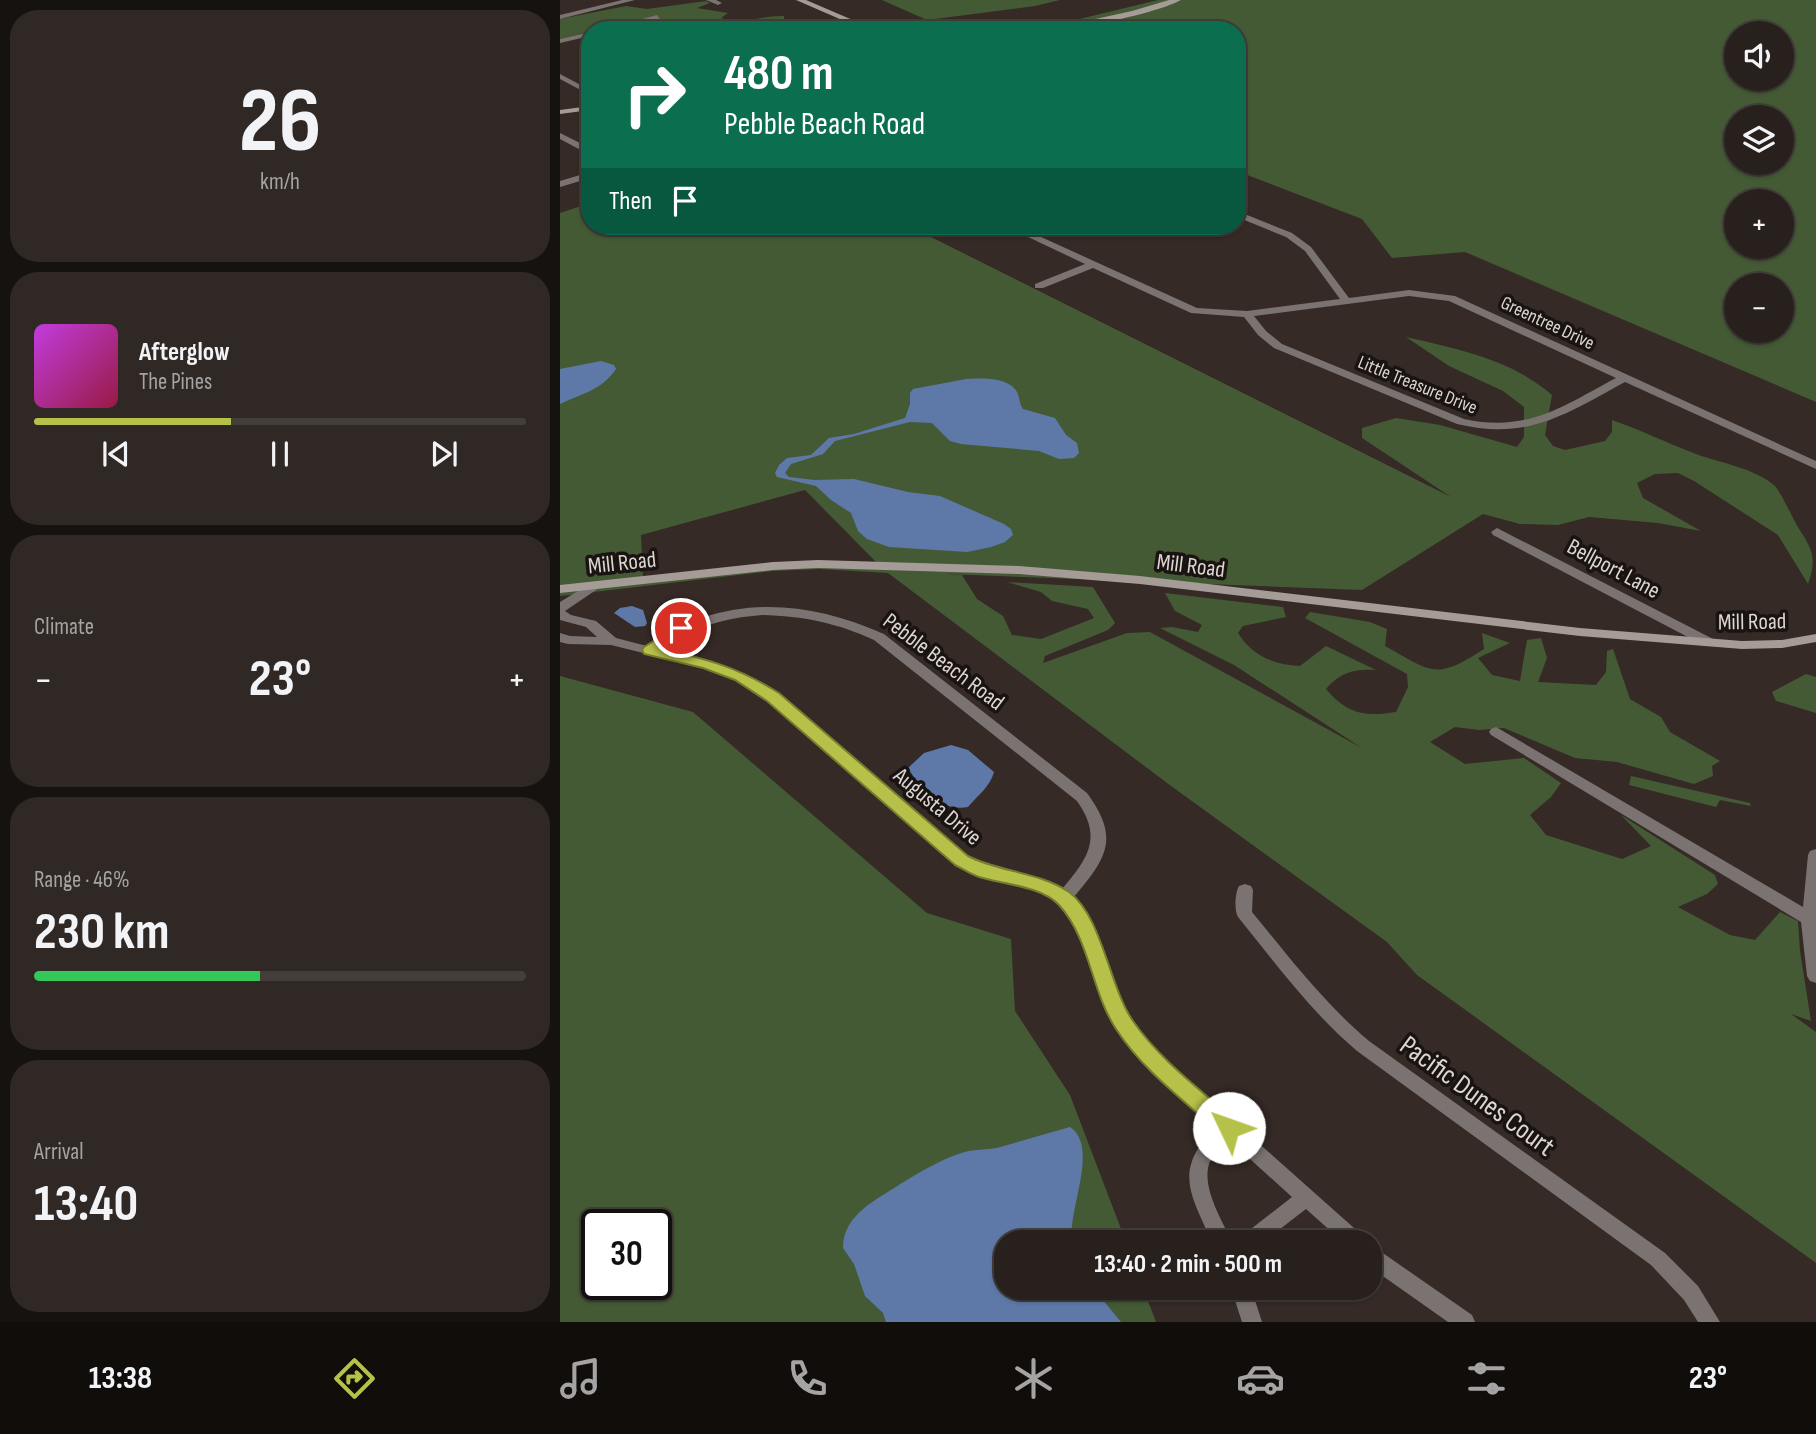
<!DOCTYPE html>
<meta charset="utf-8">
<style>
body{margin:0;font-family:"Sofia Sans Condensed",sans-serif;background:#302825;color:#f1f3f6;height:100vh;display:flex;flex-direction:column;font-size:26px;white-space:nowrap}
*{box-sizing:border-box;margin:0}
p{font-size:23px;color:#a5a3a3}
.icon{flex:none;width:38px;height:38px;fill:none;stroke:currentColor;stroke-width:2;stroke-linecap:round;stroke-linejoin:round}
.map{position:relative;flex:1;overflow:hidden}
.sheet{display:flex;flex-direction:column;gap:10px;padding:10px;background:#16120f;width:560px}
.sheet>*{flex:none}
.top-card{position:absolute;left:21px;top:21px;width:665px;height:214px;border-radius:28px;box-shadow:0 2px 5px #0004,0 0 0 2px #443e3b;background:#0b6e4f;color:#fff;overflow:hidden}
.controls{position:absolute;left:1164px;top:21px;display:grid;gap:14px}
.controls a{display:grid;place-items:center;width:70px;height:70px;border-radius:50%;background:#28201c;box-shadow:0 2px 5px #0004,0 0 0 2px #443e3b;font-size:35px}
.speed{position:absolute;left:21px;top:1209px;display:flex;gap:14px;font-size:35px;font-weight:700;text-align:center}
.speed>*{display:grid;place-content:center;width:91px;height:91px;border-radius:50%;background:#28201c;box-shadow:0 2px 5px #0004,0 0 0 2px #443e3b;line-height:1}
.speed .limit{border:4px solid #111;border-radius:10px;background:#fff;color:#111}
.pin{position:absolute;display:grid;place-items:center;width:60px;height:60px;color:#fff;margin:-30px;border:4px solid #fff;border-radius:50%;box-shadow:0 2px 7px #0007}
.me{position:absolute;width:77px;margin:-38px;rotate:312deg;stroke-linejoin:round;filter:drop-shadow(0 0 5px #0008)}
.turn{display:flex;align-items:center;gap:24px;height:147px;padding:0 28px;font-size:32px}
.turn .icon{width:91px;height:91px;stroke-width:2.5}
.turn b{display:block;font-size:49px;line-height:60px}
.then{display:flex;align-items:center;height:66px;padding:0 28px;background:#0003;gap:14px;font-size:26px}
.big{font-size:52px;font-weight:700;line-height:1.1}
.sheet .widget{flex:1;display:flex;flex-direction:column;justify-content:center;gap:10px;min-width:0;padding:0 24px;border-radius:28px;background:#302825}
.sheet .dial{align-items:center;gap:0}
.dial b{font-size:91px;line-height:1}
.song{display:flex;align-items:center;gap:21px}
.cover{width:84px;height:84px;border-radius:10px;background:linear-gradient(135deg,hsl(290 70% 55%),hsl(340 70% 35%))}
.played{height:7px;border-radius:4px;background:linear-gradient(90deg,#b6c149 40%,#443e3b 40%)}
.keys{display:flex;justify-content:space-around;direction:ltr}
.heat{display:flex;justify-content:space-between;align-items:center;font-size:38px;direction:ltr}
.charge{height:10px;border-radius:5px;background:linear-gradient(90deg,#34c759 46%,#443e3b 0)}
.trip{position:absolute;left:434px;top:1230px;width:388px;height:70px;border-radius:28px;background:#28201c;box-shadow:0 2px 5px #0004,0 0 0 2px #443e3b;font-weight:700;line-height:70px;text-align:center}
.tabs{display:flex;height:112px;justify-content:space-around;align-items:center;background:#100d0b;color:#a5a3a3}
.tabs .icon{width:49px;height:49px}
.tabs .on{color:#b6c149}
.tabs b{font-size:32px;color:#f1f3f6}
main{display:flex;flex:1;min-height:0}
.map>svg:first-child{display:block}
</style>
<main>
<section class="sheet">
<div class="widget dial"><b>26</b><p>km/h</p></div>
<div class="widget">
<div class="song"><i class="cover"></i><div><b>Afterglow</b><p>The Pines</p></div></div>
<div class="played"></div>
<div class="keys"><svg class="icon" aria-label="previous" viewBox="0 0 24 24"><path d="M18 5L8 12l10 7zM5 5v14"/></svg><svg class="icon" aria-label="pause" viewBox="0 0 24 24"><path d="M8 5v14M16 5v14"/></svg><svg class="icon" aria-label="next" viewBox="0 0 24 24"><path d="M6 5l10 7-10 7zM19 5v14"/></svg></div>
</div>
<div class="widget"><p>Climate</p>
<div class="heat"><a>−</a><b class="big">23°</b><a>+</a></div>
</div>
<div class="widget"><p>Range · 46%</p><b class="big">230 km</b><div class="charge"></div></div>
<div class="widget"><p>Arrival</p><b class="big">13:40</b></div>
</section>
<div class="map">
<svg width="1256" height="1322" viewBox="0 0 1256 1322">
<rect width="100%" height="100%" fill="#352a25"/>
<g fill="#445a35" fill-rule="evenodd">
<path d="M322,0H500L475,6L367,20Z"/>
<path d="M598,0H1256V402L905,252L832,258L802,219L677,171V30H474ZM1176,33H1222V79H1176ZM1176,117H1222V163H1176ZM1176,201H1222V247H1176ZM1176,285H1222V331H1176Z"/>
<path d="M146,1L150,3L137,8L168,13L161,18C179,26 203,15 224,16V24L239,30L45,28L0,39V19L66,6L87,9Z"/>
<path d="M30,203V226H349L891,497L802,438V428L836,418L880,425L957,447L964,437V407L943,391L889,366L846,337C897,349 951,359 992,395L985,435L993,446L1005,450L1045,441L1052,432V420C1081,430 1107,443 1136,454C1160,463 1195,468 1215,486C1220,491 1235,523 1241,532C1254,552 1256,560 1248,584L1218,535L1134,481L1118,473L1095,474L1077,483L1083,498L1141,531L1098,523L1029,517L998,525L960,524L923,514L802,590L386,574L402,575L417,599L443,616L452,635L481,639L534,618L528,609L492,601L481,592L447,582L533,587L555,623L548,630L485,656L483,663L567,633L590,632L802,748L674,665L600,628L612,627L638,632L642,625L615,611L605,593L723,607L726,617L683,626L678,633C692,655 713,665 740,666L766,646L816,670C794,669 781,672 766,689C787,714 805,717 836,712L848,687L847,674L745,618L750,612L810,622L827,629L825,646C872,672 875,681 924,649L922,633L950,643L918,658L932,675L960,681L967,640L981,638L987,658L978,682L1036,685L1046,672L1047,651L1053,649L1070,699L1101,717L1110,732L1160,761L1152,766L1153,776L1134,784L1057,762L1015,758L944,728L919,730L895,727L870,742L905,764L964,758L1001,783L991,797L970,815L986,835L1062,859L1091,846L1061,815L1155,875L1158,884L1147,894L1118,907L1170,935L1195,940L1220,912L1238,921L1240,951L1251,1021L1231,1014L1256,1032V1263L857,975L827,942L611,786L328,573L260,569L212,571L0,596V213ZM245,490L316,562L83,577L81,535Z"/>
<path d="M1246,674L1256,677V713L1216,701L1212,692Z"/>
<path d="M0,676L133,712L367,913L451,939L455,1011L510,1095L566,1242H446V1288H583L596,1322H0ZM37,1225H96V1284H37Z"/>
<path d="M1071,776L1190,803L1191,806L1160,800L1156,807L1069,785Z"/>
</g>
<g fill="#5e79a8">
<path d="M41,361L54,365L56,369C42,390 21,394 0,404V369Z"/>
<path d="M406,379C421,378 449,377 457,392C460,398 459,403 463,409L495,418L506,435L517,443L519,453L514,458L499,459L479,451L401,444L390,441L372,423L350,422L275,441L263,454L231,464L225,473L229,477L254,480L294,479L348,492L380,496L444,524L451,529L453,535L445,542L431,547L407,552L329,547L307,539L298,531L291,513L271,500L256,486L217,477L215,473L219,465L227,458L251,455L269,438L294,434L345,418L350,404V393L353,389Z"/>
<path d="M72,606L83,610L87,623L85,626L75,627L54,613L60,608Z"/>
<path d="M391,745L408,750L434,772C430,787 418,795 408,807C381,812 361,789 348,768L364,753Z"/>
<path d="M510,1127C540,1147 507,1211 512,1242H446V1288H533L561,1322H326L323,1313L305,1296L294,1264L283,1248C283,1214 318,1199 342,1183C362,1171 381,1159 405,1152C415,1149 426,1150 437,1148C461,1141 485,1134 510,1127Z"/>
</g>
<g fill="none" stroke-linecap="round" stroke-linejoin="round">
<g fill="#7a7371" fill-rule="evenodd">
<path d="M62,0H75L0,19V15Z"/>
<path d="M146,0H156L162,3L158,5Z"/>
<path d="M97,15L100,19L56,30H42Z"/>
<path d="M30,32V36L0,43V39Z"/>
<path d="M0,74L30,90V95L0,79Z"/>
<path d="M0,133L30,148V155L0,139Z"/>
<path d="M30,172V178L0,187V181Z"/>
<path d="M677,211L732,233L751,247L789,298L849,290L895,296L1256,461V469L1065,382C1006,414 968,441 897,424L714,348L698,335L684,317L631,313L533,268L483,288H475V284L525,264L445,226H457L637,308L687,311L780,299L745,251L726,237L677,217ZM849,296L889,301L1056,378C1003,406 968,433 904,419L722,344L706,331L694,316Z"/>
<path d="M937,528L1155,640L1157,643L1155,646H1145L933,535L931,532Z"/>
<path d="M31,583L36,584L38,587L36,590L5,611L11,615L36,621L56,638L87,646C162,594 243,598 324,634L527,793C561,839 546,859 513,898C543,927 549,975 567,1011C574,1026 585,1038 595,1051L803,1236L806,1242H783L746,1209L703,1242H679L682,1236L732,1197L669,1140C663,1146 654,1153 650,1161C640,1186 662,1220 672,1242H652C631,1195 612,1169 656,1128L583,1061L562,1036L547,1008L514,923L496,901L473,889L395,865L208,700L176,680L144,668L51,645L8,644L0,642V633L10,636L37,637L26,627L0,620V602ZM202,615C243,616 277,623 314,640L517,801C543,838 528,858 502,889L485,880L407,857L218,694L186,674L154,662L101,649C133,627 164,618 202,615Z"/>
<path d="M936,727L1243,907L1248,855L1250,851L1256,849V983L1250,981L1247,976L1241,922L931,735L929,732L931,729Z"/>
<path d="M685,884L691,886L693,890L692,912C729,957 764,1003 809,1041L1105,1253L1138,1286L1160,1322H1138L1124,1300L1091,1265L797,1051C751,1012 716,964 678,917C674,910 675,893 679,886Z"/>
<path d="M810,1246L817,1249L912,1315L915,1322H888L810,1267Z"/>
<path d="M671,1288H691L702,1322H682Z"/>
</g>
<g fill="#a59b97" fill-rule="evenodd">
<path d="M236,0H246L316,30H305Z"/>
<path d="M609,0H621C595,14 515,30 485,30L572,11Z"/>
<path d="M30,106V110L0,114V110Z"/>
<path d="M258,560L459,566L580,576L1020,628L1182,641L1222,640L1256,634V642L1222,648L1182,649L1020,636L580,584L459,574L258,568L213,570L0,593V585L213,562Z"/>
</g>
</g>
<path fill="#b6c149" stroke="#767d2f" stroke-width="2" d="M121,624L127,625L129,628L127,632L103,649C150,660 177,667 219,693L408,856C439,872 480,872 509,892C542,916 549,986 573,1021C600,1060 641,1090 677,1122L680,1128L677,1135L669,1137L662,1135C626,1102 583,1071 556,1029C531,991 530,939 499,905C481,886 442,884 419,877C410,874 403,869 395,865L207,701L175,680L143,668L84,654L82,650L84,647Z"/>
<g text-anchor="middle" stroke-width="7" stroke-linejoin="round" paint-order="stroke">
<g font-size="19" fill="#ddd5d1" stroke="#191411">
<text transform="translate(988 322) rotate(25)" y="7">Greentree Drive</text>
<text transform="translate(858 384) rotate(22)" y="7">Little Treasure Drive</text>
</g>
<g font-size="23" fill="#ddd5d1" stroke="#191411">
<text transform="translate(62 562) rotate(-6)" y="8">Mill Road</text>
<text transform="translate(631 565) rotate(7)" y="8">Mill Road</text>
<text transform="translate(1054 568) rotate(28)" y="8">Bellport Lane</text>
<text transform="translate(1192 621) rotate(-1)" y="8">Mill Road</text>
<text transform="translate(384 661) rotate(37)" y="8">Pebble Beach Road</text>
<text transform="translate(378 806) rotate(40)" y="8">Augusta Drive</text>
</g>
<g font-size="28" fill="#ddd5d1" stroke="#191411">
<text transform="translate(918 1095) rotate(36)" y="10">Pacific Dunes Court</text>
</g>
</g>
</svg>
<div class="controls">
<a><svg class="icon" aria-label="sound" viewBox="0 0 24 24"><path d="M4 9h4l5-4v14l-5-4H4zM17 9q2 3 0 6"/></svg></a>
<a><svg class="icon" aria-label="layers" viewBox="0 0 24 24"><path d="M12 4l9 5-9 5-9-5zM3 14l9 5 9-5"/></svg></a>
<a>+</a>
<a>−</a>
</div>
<div class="speed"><div class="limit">30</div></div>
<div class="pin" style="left:121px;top:628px;background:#d93025"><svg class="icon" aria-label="arrive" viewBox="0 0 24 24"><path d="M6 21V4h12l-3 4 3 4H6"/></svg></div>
<svg class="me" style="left:669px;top:1128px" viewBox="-20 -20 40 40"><circle r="19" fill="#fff"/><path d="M0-13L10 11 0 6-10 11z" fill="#b6c149"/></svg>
<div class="trip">13:40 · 2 min · 500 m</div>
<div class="top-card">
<div class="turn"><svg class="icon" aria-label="right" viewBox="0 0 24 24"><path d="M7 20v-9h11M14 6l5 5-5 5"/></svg><div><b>480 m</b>Pebble Beach Road</div></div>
<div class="then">Then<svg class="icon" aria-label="arrive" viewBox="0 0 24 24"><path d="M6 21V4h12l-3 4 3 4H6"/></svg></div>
</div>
</div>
</main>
<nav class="tabs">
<b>13:38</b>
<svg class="icon on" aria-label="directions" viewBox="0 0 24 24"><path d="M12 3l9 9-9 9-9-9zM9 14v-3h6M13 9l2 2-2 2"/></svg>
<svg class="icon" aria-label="music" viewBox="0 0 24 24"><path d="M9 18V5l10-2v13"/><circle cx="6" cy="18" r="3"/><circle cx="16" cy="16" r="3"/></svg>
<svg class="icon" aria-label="phone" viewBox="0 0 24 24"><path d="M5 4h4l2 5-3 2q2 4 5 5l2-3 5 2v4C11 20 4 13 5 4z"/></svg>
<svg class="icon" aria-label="climate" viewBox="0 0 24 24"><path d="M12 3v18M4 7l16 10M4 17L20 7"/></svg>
<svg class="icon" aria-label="car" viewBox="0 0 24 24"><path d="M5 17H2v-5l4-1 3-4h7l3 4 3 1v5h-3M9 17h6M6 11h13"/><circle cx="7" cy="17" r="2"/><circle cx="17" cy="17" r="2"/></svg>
<svg class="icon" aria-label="filters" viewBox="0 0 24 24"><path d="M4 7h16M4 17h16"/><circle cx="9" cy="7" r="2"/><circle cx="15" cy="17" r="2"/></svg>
<b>23°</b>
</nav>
